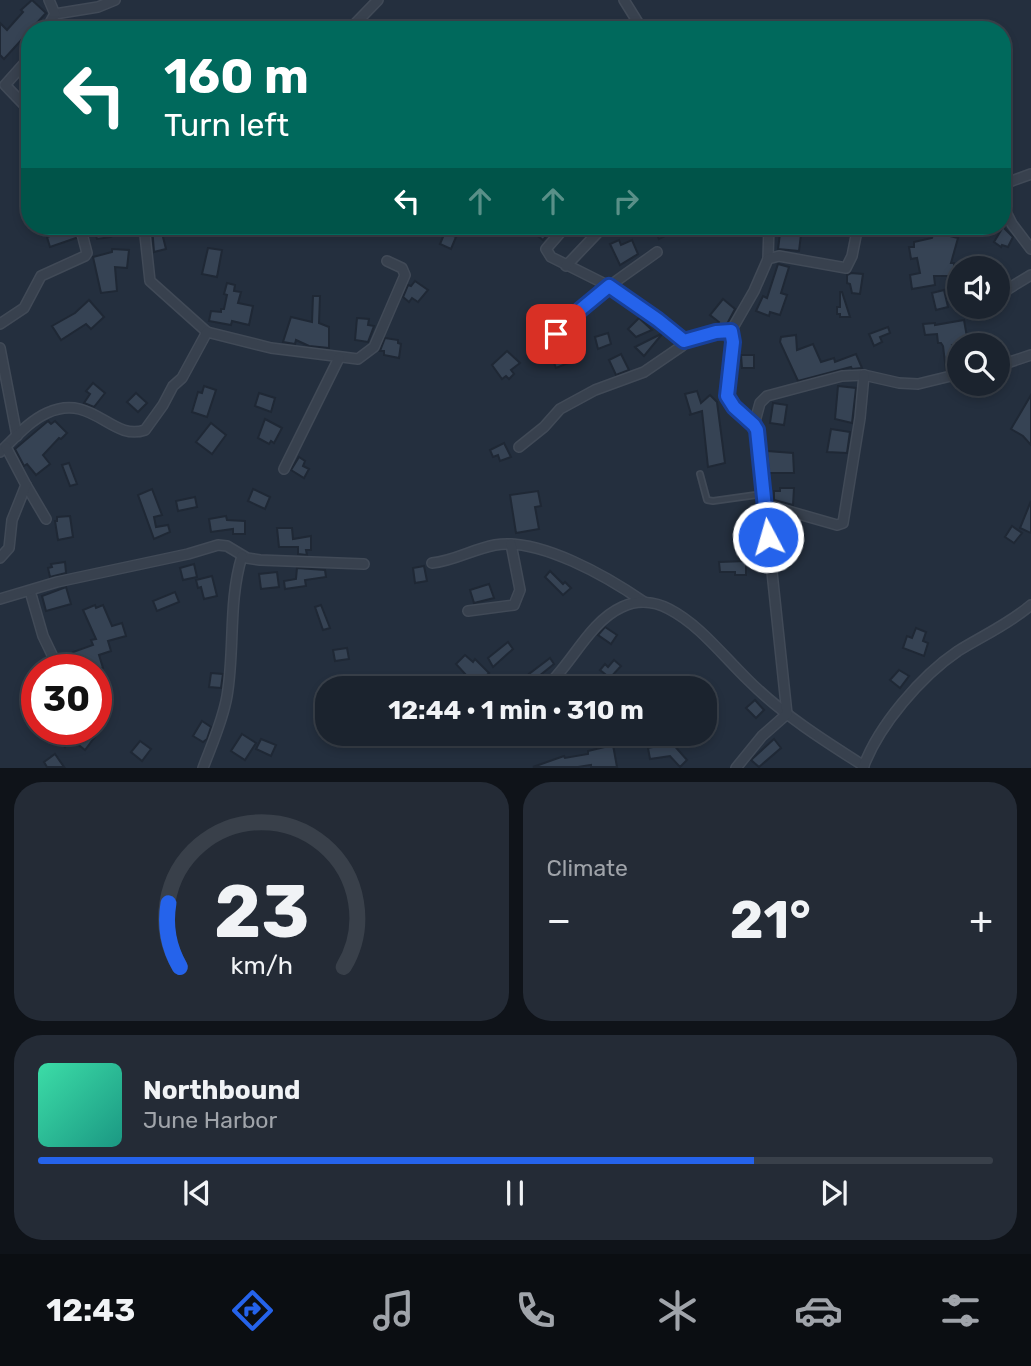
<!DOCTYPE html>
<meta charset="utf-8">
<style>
body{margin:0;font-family:Rubik,sans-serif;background:#242b36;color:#f1f3f6;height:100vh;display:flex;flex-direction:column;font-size:26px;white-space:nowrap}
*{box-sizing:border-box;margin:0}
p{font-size:23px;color:#a0a4aa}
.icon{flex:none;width:38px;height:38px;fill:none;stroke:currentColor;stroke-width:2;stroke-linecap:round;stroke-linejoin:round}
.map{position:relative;height:768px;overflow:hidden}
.side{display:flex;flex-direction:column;gap:14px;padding:14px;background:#0f1319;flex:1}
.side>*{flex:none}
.hud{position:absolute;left:21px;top:21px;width:990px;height:214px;border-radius:28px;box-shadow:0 4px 10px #0003,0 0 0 2px #39404a;background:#00695c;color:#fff;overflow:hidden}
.controls{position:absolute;left:947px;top:256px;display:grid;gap:14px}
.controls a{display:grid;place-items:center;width:63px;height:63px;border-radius:50%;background:#1b232e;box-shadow:0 4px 10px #0003,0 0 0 2px #39404a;font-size:35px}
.speed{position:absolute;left:21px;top:654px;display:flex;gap:14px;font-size:35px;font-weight:700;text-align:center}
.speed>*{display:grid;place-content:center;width:91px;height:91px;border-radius:50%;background:#1b232e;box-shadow:0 4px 10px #0003,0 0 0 2px #39404a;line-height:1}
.speed .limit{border:10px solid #d22;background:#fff;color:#111}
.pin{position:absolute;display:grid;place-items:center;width:60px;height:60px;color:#fff;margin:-30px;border-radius:14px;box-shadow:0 4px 10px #0006}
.me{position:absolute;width:77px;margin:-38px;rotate:354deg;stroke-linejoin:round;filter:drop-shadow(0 0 5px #0008)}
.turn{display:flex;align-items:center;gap:24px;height:147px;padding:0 28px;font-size:32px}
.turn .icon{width:91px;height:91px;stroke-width:2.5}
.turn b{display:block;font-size:49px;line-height:60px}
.lanes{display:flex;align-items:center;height:66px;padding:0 28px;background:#0003;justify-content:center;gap:35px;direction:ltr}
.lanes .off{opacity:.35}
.big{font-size:52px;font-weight:700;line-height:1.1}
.side .widget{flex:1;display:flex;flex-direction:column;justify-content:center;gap:10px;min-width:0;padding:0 24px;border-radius:28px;background:#242b36}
.side .dial{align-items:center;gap:0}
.dial svg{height:182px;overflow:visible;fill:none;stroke:#39404a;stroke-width:7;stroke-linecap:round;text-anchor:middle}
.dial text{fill:#f1f3f6;stroke:none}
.song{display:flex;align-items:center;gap:21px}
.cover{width:84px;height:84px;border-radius:10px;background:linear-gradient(135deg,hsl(160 70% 55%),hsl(170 70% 35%))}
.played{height:7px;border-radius:4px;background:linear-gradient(90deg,#2563eb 75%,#39404a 75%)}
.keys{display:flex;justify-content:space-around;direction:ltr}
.heat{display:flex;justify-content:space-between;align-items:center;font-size:38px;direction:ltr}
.side .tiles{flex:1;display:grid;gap:14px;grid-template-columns:1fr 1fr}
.widget:last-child{grid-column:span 2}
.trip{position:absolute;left:315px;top:676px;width:402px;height:70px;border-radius:28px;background:#1b232e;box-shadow:0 4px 10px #0003,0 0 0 2px #39404a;font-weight:700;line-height:70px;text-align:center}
.tab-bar{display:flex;height:112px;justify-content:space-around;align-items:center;background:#0b0e12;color:#a0a4aa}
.tab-bar .icon{width:49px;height:49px}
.tab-bar .on{color:#2563eb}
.tab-bar b{font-size:32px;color:#f1f3f6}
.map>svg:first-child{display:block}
</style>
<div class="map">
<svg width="1031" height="768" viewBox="0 0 1031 768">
<rect width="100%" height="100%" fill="#242f3e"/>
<g fill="#364354" stroke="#1f2835" stroke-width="2">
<path d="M32,0L46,13L4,59L0,55V23L7,30L23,12L21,10Z"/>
<path d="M55,226H65L66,229L73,228L76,238L50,247L47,237L50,236L49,231L56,229Z"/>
<path d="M87,226H109L111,237L97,239L96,236H90Z"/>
<path d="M152,226H164L165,233H162L166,249L154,252Z"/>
<path d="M538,226H554L543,240L533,232Z"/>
<path d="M646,226H685L659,239L656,232L651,235Z"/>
<path d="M781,226H802L799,251L778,249Z"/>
<path d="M1003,227L1013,237L1008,247L1002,245L1001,247L994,242Z"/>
<path d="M445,232L456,237L451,249L440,244Z"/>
<path d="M934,232L958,238L951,263H954V273L952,276H934L935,285L912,289L910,275L920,273L917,258L911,259L909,247H914V242L932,238Z"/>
<path d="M619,240L621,245L632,240L638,254L620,265L610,244Z"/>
<path d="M208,248L222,250L217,277L202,274Z"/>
<path d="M112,249L129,250L127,268L115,267L117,291L101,293L93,257L112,252Z"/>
<path d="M778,264L789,267L781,293L787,295L780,315L770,312L769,316L756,311L763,296L767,298Z"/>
<path d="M851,273L863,274L860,294L852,293L850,284L847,283V275Z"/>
<path d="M415,281L428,290L418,302L412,298L409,302L403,297L408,285L411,286Z"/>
<path d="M227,283L235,285L234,291L241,292L238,303L253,306L249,325L232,321L231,325L209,321L211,311L221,312V309H224L227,295L224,294Z"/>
<path d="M944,290L948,307L936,310L932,293Z"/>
<path d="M840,292H842L850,317H840V314H837V307H840Z"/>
<path d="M313,296H320L319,323L329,327V348L309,346L296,340L295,344L283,342L291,317L312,322Z"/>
<path d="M723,299L735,309L727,324L718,325L719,322L710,315Z"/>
<path d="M89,300L104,317L91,329L86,324L61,340L52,326L75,313Z"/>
<path d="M357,318L369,319L368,325L374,326L368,342L355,340Z"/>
<path d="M639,318L652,330L636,337L628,329Z"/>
<path d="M964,320L968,343L952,345L956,368L946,370L943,346L941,343H938L937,334L925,335L923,324L935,323V325Z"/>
<path d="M888,327L890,333L880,337L882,342L874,346L869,334Z"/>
<path d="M608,333L611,344L598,349L595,337Z"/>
<path d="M663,333L644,356L635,347Z"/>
<path d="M796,335L797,350L813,344L821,362L834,358L835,362L856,354L862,368L852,369L851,367L798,381L780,342L781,337Z"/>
<path d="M385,338L398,340V343L401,344L399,358L384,355V351H380Z"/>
<path d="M507,351L520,363L511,370L514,374L509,379L506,376L502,379L492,365Z"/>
<path d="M575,351L578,359L556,368L553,360Z"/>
<path d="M621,354L629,370L616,375L609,360Z"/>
<path d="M741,355H754V368H742Z"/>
<path d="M93,383L105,393L94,407L84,403L90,394L86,391Z"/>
<path d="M204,386L216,390L207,417L192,412L198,392L202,393Z"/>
<path d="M838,386L856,388L852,423L835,419Z"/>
<path d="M697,391L701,403L710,395L717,402L725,463L708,467L702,411L689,415L691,414L685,394Z"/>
<path d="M136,393L147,403L138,412L127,402Z"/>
<path d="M259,393L275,398L271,412L255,406Z"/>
<path d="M1031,395V445L1023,436L1011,429Z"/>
<path d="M773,403L787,405L784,425L770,423Z"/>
<path d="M265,419L282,428L274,443L271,441L269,444L258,438Z"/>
<path d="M48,421L51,424L55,421L67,433L61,439L59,438L43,455L50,464L36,475L27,464L24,466L15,449Z"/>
<path d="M211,423L226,435L212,454L196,442Z"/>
<path d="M831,429L850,432L847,453L827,452Z"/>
<path d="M504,443L511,457L500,461L498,455L493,457L490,450Z"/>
<path d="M767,451L793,453L794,473H769Z"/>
<path d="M299,457L305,461L303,466L309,469L304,478L291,470Z"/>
<path d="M69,463L77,484L70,486L62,465Z"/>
<path d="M780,488H794L793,505L774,500V491H780Z"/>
<path d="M152,489L162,515L154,517L156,527L168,525L170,532L154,539L138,495Z"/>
<path d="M253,489L270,497L265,509L248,501Z"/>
<path d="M538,491L541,506L535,507L539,529L516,533L510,495Z"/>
<path d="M195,497L197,507L178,511L176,501Z"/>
<path d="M1031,501V533L1020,528Z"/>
<path d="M70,516L73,537L58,540L55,521H57V517Z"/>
<path d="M226,516L227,520L245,521V534H233V529L211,532L209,519Z"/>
<path d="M1012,526L1022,533L1014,543L1005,537Z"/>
<path d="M277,528H292L293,539L311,536V550H306L307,555L298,554V547H279Z"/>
<path d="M746,561V575H735V572H720L719,562Z"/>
<path d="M65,562L66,573L50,577L48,568L52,567L51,564Z"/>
<path d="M194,564L197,577L183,580L180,568Z"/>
<path d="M424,566L427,581L415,583L413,568Z"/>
<path d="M297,568L325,570L326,577L305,580L306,586L285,589L284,581L296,579Z"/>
<path d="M550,571L563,584L565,582L571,588L563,595L545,577Z"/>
<path d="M277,572L279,587L261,589L259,574Z"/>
<path d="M212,576L217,596L204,599L201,587L198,588L196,580Z"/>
<path d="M489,584L494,598L474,603L470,590Z"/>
<path d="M66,587L71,604L46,611L42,596Z"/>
<path d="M175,592L179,602L157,611L153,601Z"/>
<path d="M95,605L96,608L103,605L112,626L122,623L126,636L108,641L111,651L99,655L103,668L86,670L85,667L79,669L73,652L93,645L91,640L96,639L83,610Z"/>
<path d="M321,605L330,628L323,630L315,607Z"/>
<path d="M605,627L617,635L611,644L598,635Z"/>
<path d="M916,628L926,632L923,641L928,643L924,656L903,648L907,636L912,638Z"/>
<path d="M508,642L513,649L493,667L488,658Z"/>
<path d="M347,648L349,659L335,661L333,650Z"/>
<path d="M465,655L473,662L475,659L489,673L476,686L456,664Z"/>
<path d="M550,658L554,664L534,680L529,674Z"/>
<path d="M614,660L621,666L610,678L600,670L605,664L608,667Z"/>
<path d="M899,670L909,676L900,688L890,680Z"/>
<path d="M211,673L223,674L221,688L209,687Z"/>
<path d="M102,677L112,691L96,703V681Z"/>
<path d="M755,700L764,710L756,718L746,708Z"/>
<path d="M202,721L211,727L207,739L203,742L193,736Z"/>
<path d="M58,730H100L85,750L71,739L65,747L55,738L57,736L54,734Z"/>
<path d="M242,734L256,743L245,760L231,751Z"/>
<path d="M261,739L276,745L271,756L256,749Z"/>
<path d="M774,739L781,748L759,767L751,760Z"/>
<path d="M140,741L151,749L142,761L131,752Z"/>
<path d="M672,743L687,760L680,767L670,756L650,759L648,748Z"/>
<path d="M613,745L617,767H591V765L578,767H533L564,756L565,758L588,754V751Z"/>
<path d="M55,754L64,767H47L44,762Z"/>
</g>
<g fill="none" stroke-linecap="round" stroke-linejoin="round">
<g stroke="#414a57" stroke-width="8">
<path id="service" d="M700,474L707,500L713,501L763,494"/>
</g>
<g stroke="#414a57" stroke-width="12">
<g id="minor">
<path d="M624,0L642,29"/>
<path d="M55,14L98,7L115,0"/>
<path d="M46,30L55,14L49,0"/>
<path d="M349,30L378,0"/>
<path d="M30,57L5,85L30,111"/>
<path d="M1003,187L1009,182L1031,174"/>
<path d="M1003,206L1012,224L1031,249"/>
<path d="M144,226L150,281L207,332"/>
<path d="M566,226L546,249L551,257L609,286L658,320L684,341"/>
<path d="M927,230L928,226"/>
<path d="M768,259L769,226"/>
<path d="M566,266L604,226"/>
<path d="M959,278V279"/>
<path d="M998,295L1031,275"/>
<path d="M0,324L24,308L41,276L85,256L87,253L80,226"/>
<path d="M542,342C557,333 567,321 580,310C604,288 631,271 657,252"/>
<path d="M0,348L17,436"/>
<path d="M998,366L1031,355"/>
<path d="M754,425L760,403L767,396L842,376L864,375L899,383L918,384L959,374"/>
<path d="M519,447L544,427L560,409L595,390L644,372L682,346L684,341L716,332L731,331"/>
<path d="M0,452C14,439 29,421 47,413C93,392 111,442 145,430L163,405L173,386L182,378L207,332L271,348L358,359L374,347L405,275L402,268L387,261"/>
<path d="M284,469L339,358"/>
<path d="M26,485L46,519"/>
<path d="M766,510L774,507L837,525L843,523L860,418L864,375"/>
<path d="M0,558L9,548L12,520L26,485L6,447"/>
<path d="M432,563C454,561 473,549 495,545C539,537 608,577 644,602"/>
<path d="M30,591L43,636L55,661"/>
<path d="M0,599L57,582L188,554L218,545L227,546L247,558L260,560L364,564"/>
<path d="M468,611L514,605L520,590L511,544"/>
<path d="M545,688C572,664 589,622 622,607C637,600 654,601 669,609C700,625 723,656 748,680C782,714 823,740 864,766"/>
<path d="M203,768C212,744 223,720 227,696C235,649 228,602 242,556"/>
<path d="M736,768L762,736L787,714L757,430L753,424L734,407L728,396L733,343L731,331L754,291L768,259L779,256L846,268L852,256L858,226"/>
<path d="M863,768C878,726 921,676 958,651C982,636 1009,624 1031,605"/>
</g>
</g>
<use href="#service" stroke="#38414e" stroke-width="4.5"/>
<use href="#minor" stroke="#38414e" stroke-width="9"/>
</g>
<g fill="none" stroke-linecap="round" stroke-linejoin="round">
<g stroke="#184099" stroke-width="18">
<path id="route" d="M556,334L580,310L609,286L658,320L684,341L716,332L731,331L733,342L727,396L734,407L754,425L757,430L768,537"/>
</g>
<use href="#route" stroke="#2563eb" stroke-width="12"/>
</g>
</svg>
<div class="controls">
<a><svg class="icon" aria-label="sound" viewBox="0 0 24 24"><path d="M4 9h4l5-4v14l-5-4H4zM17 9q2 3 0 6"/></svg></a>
<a><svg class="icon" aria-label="search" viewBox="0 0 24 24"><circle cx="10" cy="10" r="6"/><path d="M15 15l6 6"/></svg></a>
</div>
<div class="speed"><div class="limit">30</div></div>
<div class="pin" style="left:556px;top:334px;background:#d93025"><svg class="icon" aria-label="arrive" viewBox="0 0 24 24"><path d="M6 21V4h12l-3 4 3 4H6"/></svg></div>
<svg class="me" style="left:768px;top:537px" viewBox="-20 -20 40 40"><circle r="17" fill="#2563eb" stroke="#fff" stroke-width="3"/><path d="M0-11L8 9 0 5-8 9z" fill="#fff"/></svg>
<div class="trip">12:44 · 1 min · 310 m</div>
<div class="hud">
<div class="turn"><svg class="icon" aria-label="left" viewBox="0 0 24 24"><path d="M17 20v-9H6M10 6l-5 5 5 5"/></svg><div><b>160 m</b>Turn left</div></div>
<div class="lanes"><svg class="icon" aria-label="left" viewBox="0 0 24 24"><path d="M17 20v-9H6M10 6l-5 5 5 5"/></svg><svg class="icon off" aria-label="ahead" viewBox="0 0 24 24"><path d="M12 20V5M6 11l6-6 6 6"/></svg><svg class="icon off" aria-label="ahead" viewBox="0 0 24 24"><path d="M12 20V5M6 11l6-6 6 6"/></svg><svg class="icon off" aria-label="right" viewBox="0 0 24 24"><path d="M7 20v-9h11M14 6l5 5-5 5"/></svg></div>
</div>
</div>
<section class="side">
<div class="tiles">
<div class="widget dial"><svg viewBox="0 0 100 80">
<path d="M14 69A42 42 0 1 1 86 69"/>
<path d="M14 69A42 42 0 0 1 9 41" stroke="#2563eb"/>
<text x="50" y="56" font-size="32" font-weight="700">23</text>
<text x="50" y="72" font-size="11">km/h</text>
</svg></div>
<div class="widget"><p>Climate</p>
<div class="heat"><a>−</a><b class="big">21°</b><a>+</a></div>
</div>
<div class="widget">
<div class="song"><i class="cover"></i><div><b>Northbound</b><p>June Harbor</p></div></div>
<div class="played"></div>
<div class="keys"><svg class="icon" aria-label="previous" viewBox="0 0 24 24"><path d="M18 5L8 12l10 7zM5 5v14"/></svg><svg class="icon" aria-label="pause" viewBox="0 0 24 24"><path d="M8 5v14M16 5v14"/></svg><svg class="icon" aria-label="next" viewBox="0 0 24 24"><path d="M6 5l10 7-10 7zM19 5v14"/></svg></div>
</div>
</div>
</section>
<nav class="tab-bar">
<b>12:43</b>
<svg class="icon on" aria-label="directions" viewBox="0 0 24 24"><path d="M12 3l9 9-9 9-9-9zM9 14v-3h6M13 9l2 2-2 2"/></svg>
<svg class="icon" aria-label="music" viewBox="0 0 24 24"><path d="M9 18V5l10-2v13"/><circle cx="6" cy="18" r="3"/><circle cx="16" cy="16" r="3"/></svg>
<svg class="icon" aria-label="phone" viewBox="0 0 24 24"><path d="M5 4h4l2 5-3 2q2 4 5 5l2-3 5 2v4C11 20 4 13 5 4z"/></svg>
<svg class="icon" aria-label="climate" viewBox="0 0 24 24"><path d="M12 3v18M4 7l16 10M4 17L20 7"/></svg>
<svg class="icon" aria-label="car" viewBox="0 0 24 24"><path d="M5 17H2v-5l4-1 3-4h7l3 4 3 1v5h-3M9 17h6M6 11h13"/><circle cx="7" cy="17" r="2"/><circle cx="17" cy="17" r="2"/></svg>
<svg class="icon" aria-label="filters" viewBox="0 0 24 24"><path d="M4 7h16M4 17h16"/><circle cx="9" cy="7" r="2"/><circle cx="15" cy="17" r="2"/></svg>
</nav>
